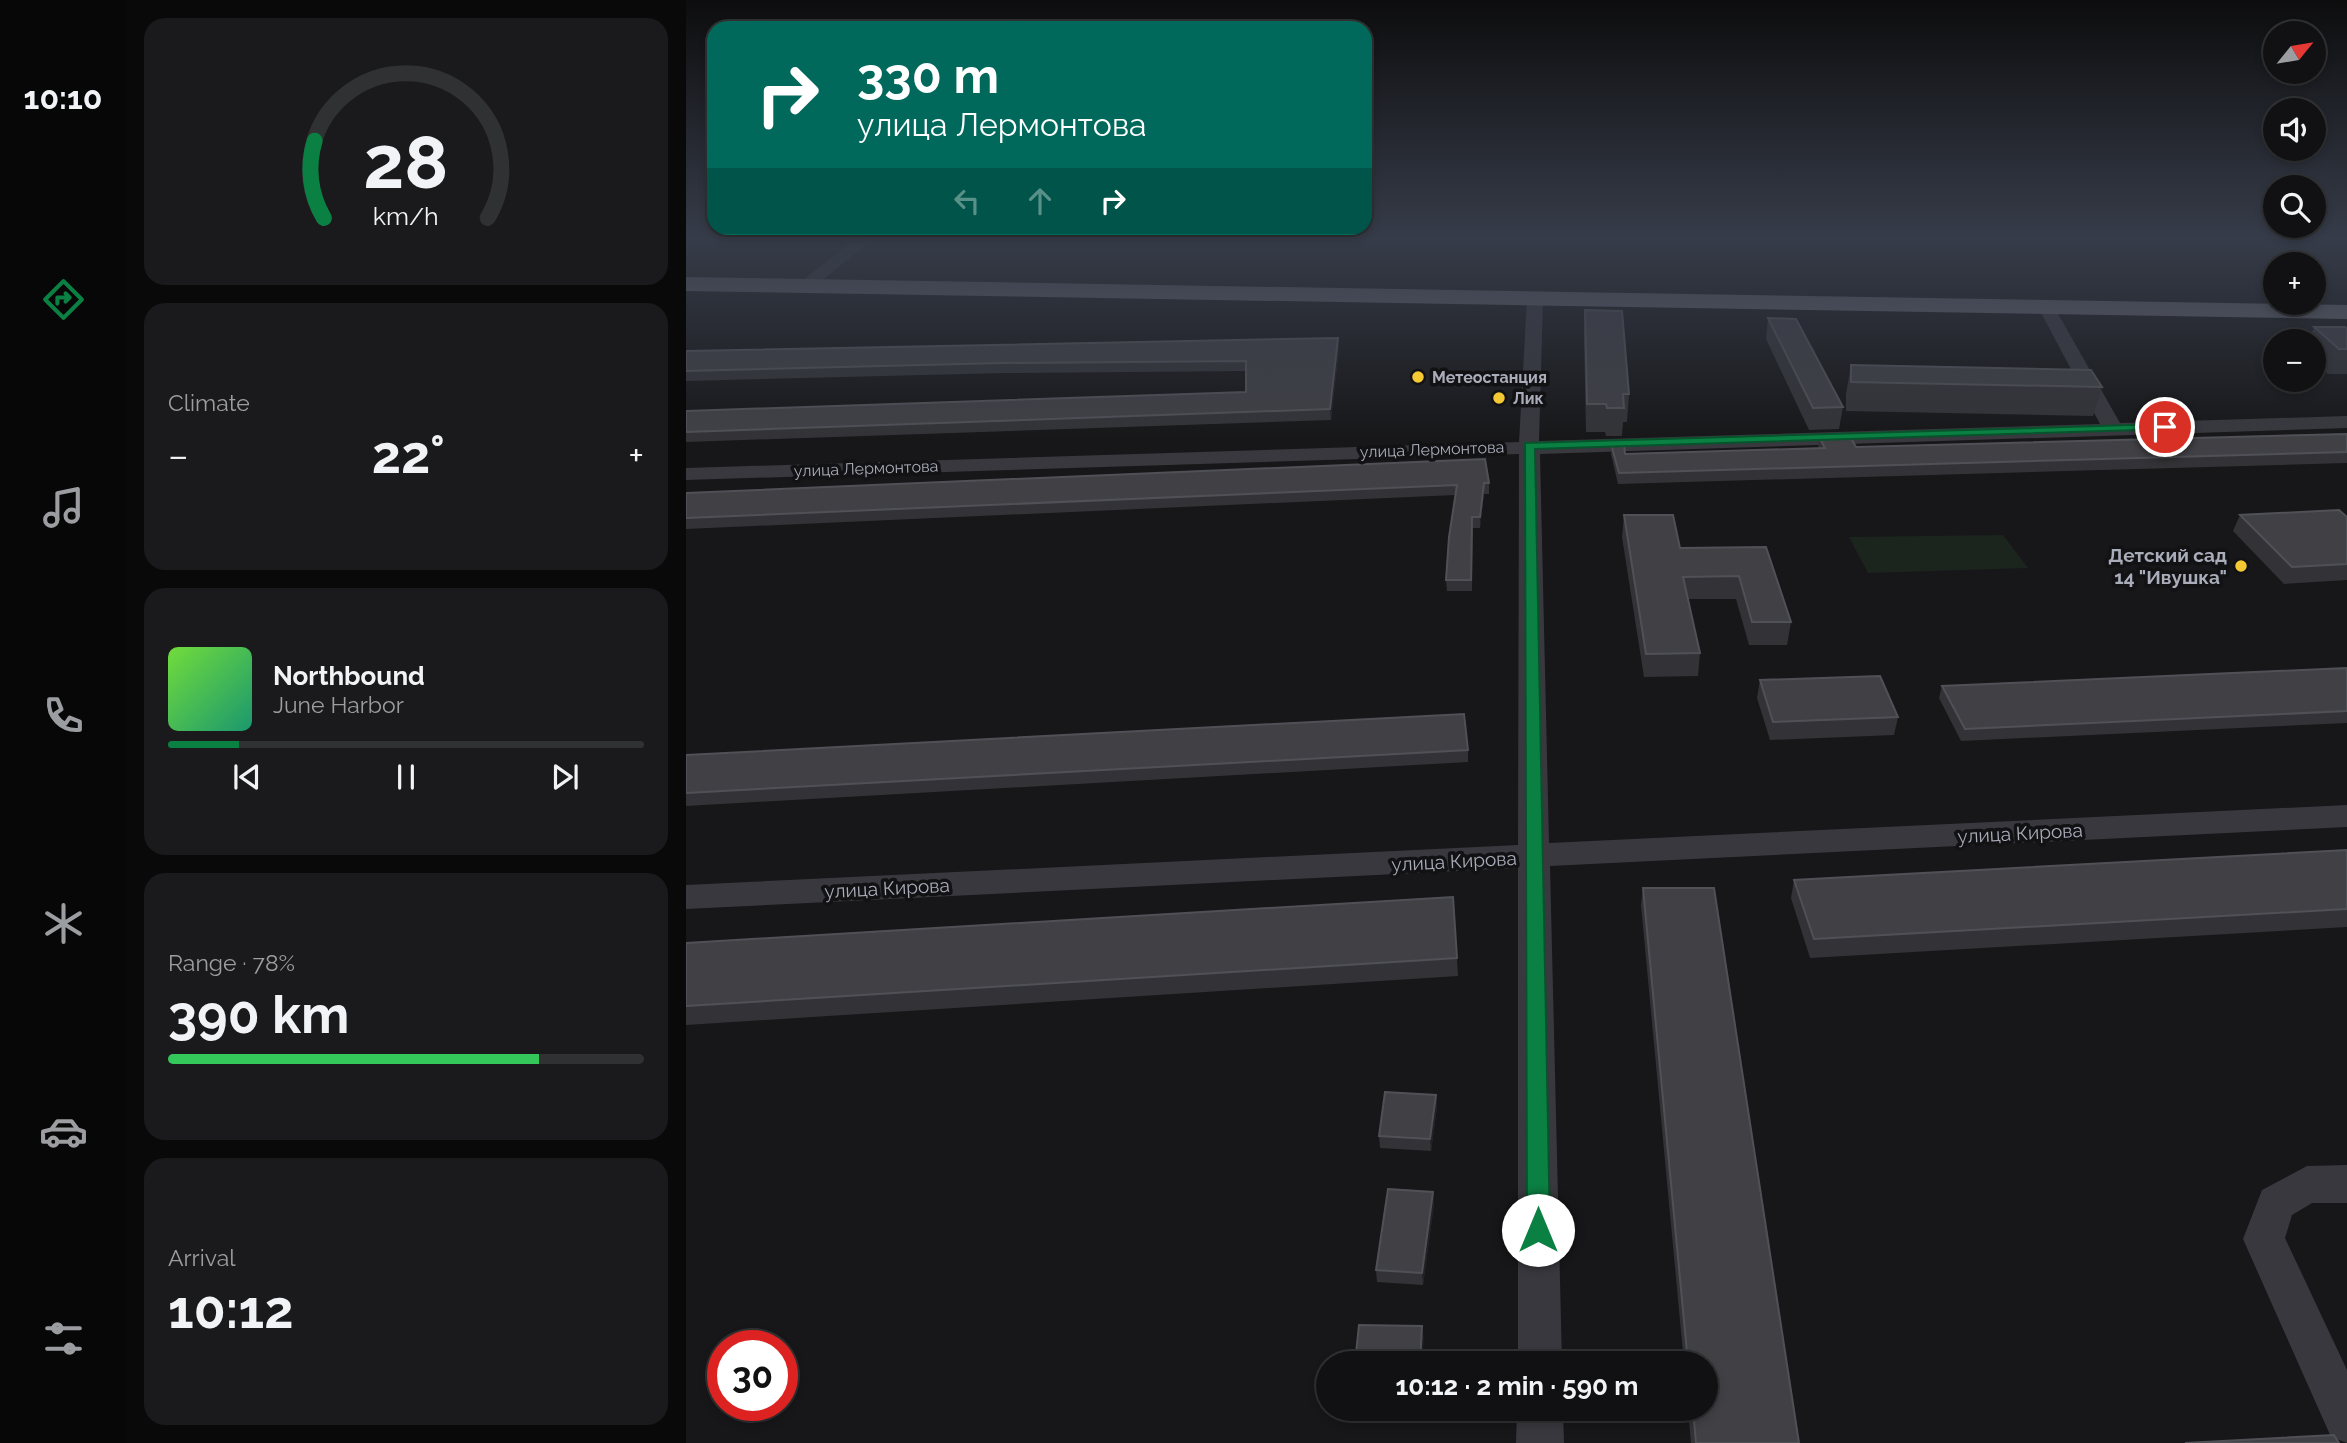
<!DOCTYPE html>
<meta charset="utf-8">
<style>
body{margin:0;font-family:Raleway,sans-serif;background:#1a1a1c;color:#f1f3f6;height:100vh;display:flex;flex-direction:column;font-size:26px;white-space:nowrap}
*{box-sizing:border-box;margin:0}
p{font-size:23px;color:#9c9da0}
.icon{flex:none;width:38px;height:38px;fill:none;stroke:currentColor;stroke-width:2;stroke-linecap:round;stroke-linejoin:round}
.map{position:relative;flex:1;overflow:hidden}
.sheet{display:flex;flex-direction:column;gap:18px;padding:18px;background:#09090a;width:560px}
.sheet>*{flex:none}
.guide{position:absolute;left:21px;top:21px;width:665px;height:214px;border-radius:21px;box-shadow:0 4px 10px #0003,0 0 0 2px #303133;background:#00695c;color:#fff;overflow:hidden}
.needle{width:46px;rotate:60deg}
.controls{position:absolute;left:1577px;top:21px;display:grid;gap:14px}
.controls a{display:grid;place-items:center;width:63px;height:63px;border-radius:50%;background:#111113;box-shadow:0 4px 10px #0003,0 0 0 2px #303133;font-size:35px}
.speed{position:absolute;left:21px;top:1330px;display:flex;gap:14px;font-size:35px;font-weight:700;text-align:center}
.speed>*{display:grid;place-content:center;width:91px;height:91px;border-radius:50%;background:#111113;box-shadow:0 4px 10px #0003,0 0 0 2px #303133;line-height:1}
.speed .limit{border:10px solid #d22;background:#fff;color:#111}
.pin{position:absolute;display:grid;place-items:center;width:60px;height:60px;color:#fff;margin:-30px;border:4px solid #fff;border-radius:50%;box-shadow:0 2px 7px #0007}
.me{position:absolute;width:77px;margin:-38px;rotate:0deg;stroke-linejoin:round;filter:drop-shadow(0 0 5px #0008)}
.turn{display:flex;align-items:center;gap:24px;height:147px;padding:0 35px;font-size:32px}
.turn .icon{width:91px;height:91px;stroke-width:2.5}
.turn b{display:block;font-size:49px;line-height:60px}
.lanes{display:flex;align-items:center;height:66px;padding:0 35px;background:#0003;justify-content:center;gap:35px;direction:ltr}
.lanes .off{opacity:.35}
.big{font-size:52px;font-weight:700;line-height:1.1}
.sheet .card{flex:1;display:flex;flex-direction:column;justify-content:center;gap:10px;min-width:0;padding:0 24px;border-radius:21px;background:#1a1a1c}
.sheet .dial{align-items:center;gap:0}
.dial svg{height:182px;overflow:visible;fill:none;stroke:#303133;stroke-width:7;stroke-linecap:round;text-anchor:middle}
.dial text{fill:#f1f3f6;stroke:none}
.song{display:flex;align-items:center;gap:21px}
.cover{width:84px;height:84px;border-radius:10px;background:linear-gradient(135deg,hsl(100 70% 55%),hsl(160 70% 35%))}
.played{height:7px;border-radius:4px;background:linear-gradient(90deg,#0b8043 15%,#303133 15%)}
.keys{display:flex;justify-content:space-around;direction:ltr}
.heat{display:flex;justify-content:space-between;align-items:center;font-size:38px;direction:ltr}
.charge{height:10px;border-radius:5px;background:linear-gradient(90deg,#34c759 78%,#303133 0)}
.trip{position:absolute;left:630px;top:1351px;width:402px;height:70px;border-radius:35px;background:#111113;box-shadow:0 4px 10px #0003,0 0 0 2px #303133;font-weight:700;line-height:70px;text-align:center}
main{display:flex;flex:1;min-height:0}
.dock{display:flex;flex-direction:column;width:126px;justify-content:space-around;align-items:center;background:#070708;color:#9c9da0}
.dock .icon{width:49px;height:49px}
.dock .current{color:#0b8043}
.dock b{font-size:32px;color:#f1f3f6}
.map>svg:first-child{display:block}
</style>
<main>
<nav class="dock">
<b>10:10</b>
<svg class="icon current" aria-label="directions" viewBox="0 0 24 24"><path d="M12 3l9 9-9 9-9-9zM9 14v-3h6M13 9l2 2-2 2"/></svg>
<svg class="icon" aria-label="music" viewBox="0 0 24 24"><path d="M9 18V5l10-2v13"/><circle cx="6" cy="18" r="3"/><circle cx="16" cy="16" r="3"/></svg>
<svg class="icon" aria-label="phone" viewBox="0 0 24 24"><path d="M5 4h4l2 5-3 2q2 4 5 5l2-3 5 2v4C11 20 4 13 5 4z"/></svg>
<svg class="icon" aria-label="climate" viewBox="0 0 24 24"><path d="M12 3v18M4 7l16 10M4 17L20 7"/></svg>
<svg class="icon" aria-label="car" viewBox="0 0 24 24"><path d="M5 17H2v-5l4-1 3-4h7l3 4 3 1v5h-3M9 17h6M6 11h13"/><circle cx="7" cy="17" r="2"/><circle cx="17" cy="17" r="2"/></svg>
<svg class="icon" aria-label="filters" viewBox="0 0 24 24"><path d="M4 7h16M4 17h16"/><circle cx="9" cy="7" r="2"/><circle cx="15" cy="17" r="2"/></svg>
</nav>
<section class="sheet">
<div class="card dial"><svg viewBox="0 0 100 80">
<path d="M14 69A42 42 0 1 1 86 69"/>
<path d="M14 69A42 42 0 0 1 10 35" stroke="#0b8043"/>
<text x="50" y="56" font-size="32" font-weight="700">28</text>
<text x="50" y="72" font-size="11">km/h</text>
</svg></div>
<div class="card"><p>Climate</p>
<div class="heat"><a>−</a><b class="big">22°</b><a>+</a></div>
</div>
<div class="card">
<div class="song"><i class="cover"></i><div><b>Northbound</b><p>June Harbor</p></div></div>
<div class="played"></div>
<div class="keys"><svg class="icon" aria-label="previous" viewBox="0 0 24 24"><path d="M18 5L8 12l10 7zM5 5v14"/></svg><svg class="icon" aria-label="pause" viewBox="0 0 24 24"><path d="M8 5v14M16 5v14"/></svg><svg class="icon" aria-label="next" viewBox="0 0 24 24"><path d="M6 5l10 7-10 7zM19 5v14"/></svg></div>
</div>
<div class="card"><p>Range · 78%</p><b class="big">390 km</b><div class="charge"></div></div>
<div class="card"><p>Arrival</p><b class="big">10:12</b></div>
</section>
<div class="map">
<svg width="1661" height="1443" viewBox="0 0 1661 1443">
<rect width="100%" height="100%" fill="#171719"/>
<path fill="#1c241e" d="M1317,535L1342,568L1182,573L1163,537Z"/>
<g fill="none" stroke-linecap="round" stroke-linejoin="round">
<g fill="#38383e" fill-rule="evenodd">
<path d="M171,238H189L125,289H113L111,286L113,283Z"/>
<path d="M849,295L857,300L853,441L1414,424L1351,305L1359,300L1367,305L1434,423L1661,416V428L854,454L863,843L1661,805V827L864,866L876,1363H832V868L0,909V885L832,845L833,454L0,480V468L833,442L841,300Z"/>
<path d="M1661,1165V1203H1626L1606,1215L1599,1238L1661,1370V1443L1645,1437L1557,1239L1576,1190L1621,1166Z"/>
<path d="M831,1409H877L878,1443H830Z"/>
</g>
<path fill="#63656f" fill-rule="evenodd" d="M0,277L1661,305V319L0,291Z"/>
</g>
<g fill="#333337">
<path d="M899,310L943,394L941,422H937L936,436H920L919,432H900L898,336Z"/>
<path d="M1082,318L1157,407L1153,429L1123,430L1080,339Z"/>
<path d="M1628,327L1661,328V374H1642L1628,360V341H1622Z"/>
<path d="M653,348L645,420L0,442V411L560,392V371L319,373L0,381V351Z"/>
<path d="M1165,365L1416,387L1407,416L1160,411V394Z"/>
<path d="M1661,434V463L932,484L925,454V444L939,454L1132,449L1133,437L1170,447Z"/>
<path d="M803,483V494H798L794,528H787L786,591H761L760,580L769,495L0,529V493Z"/>
<path d="M938,515L994,548L1080,547L1105,622L1101,645H1063L1050,599H1002L1014,653L1012,676L958,677L936,537Z"/>
<path d="M1554,515L1661,517V580L1598,584L1547,531Z"/>
<path d="M1661,668V723L1275,741L1253,698L1256,686Z"/>
<path d="M1074,680L1212,717L1208,735L1084,740L1071,698Z"/>
<path d="M782,750V762L0,806V755Z"/>
<path d="M1661,850V927L1124,958L1105,898L1108,880Z"/>
<path d="M957,888L1113,1443H1005L1002,1409H1020V1363H998L955,905Z"/>
<path d="M767,897L772,976L0,1025V943Z"/>
<path d="M750,1095L751,1107L745,1151L694,1148L693,1136Z"/>
<path d="M747,1192L748,1204L737,1285L691,1282L690,1270Z"/>
<path d="M664,1409H733L732,1421L666,1419Z"/>
</g>
<g fill="#222225">
<path d="M652,338L653,348L645,420L644,409Z"/>
<path d="M798,483V494L794,528V517Z"/>
<path d="M750,1095L751,1107L745,1151L744,1139Z"/>
<path d="M747,1192L748,1204L737,1285L736,1273Z"/>
<path d="M736,1326L738,1338L736,1363H734Z"/>
</g>
<g fill="#404045" stroke="#505157" stroke-width="2">
<path d="M899,310L936,311L943,394H937L938,408H921L920,404H901Z"/>
<path d="M1082,318L1110,319L1157,407L1127,408Z"/>
<path d="M1628,327H1659L1661,328V349H1653Z"/>
<path d="M652,338L644,409L0,432V411L560,392V361L316,363L0,371V351Z"/>
<path d="M1165,365L1405,370L1416,387L1165,382Z"/>
<path d="M1661,434V452L933,473L925,444L938,443L939,454L1139,448L1133,437L1164,436L1170,447Z"/>
<path d="M799,459L803,483H798L794,517H786L785,580H760L763,537L771,485L0,518V493Z"/>
<path d="M1653,510L1661,517V564L1606,567L1554,515Z"/>
<path d="M938,515H987L994,548L1080,547L1105,622H1066L1053,576L997,577L1014,653L960,654Z"/>
<path d="M1661,668V711L1279,729L1256,686Z"/>
<path d="M1194,676L1212,717L1087,722L1074,680Z"/>
<path d="M778,714L782,750L0,793V755Z"/>
<path d="M1661,850V909L1128,939L1108,880Z"/>
<path d="M957,888H1028L1113,1443H1010L1007,1409H1020V1363H1002Z"/>
<path d="M767,897L771,958L0,1006V943Z"/>
<path d="M699,1092L750,1095L744,1139L693,1136Z"/>
<path d="M702,1189L747,1192L736,1273L690,1270Z"/>
<path d="M673,1325L736,1326L734,1363H669Z"/>
<path d="M664,1409H731V1410Z"/>
<path d="M1648,1435L1653,1443H1499Z"/>
</g>
<linearGradient id="sky" x2="0" y2="1"><stop stop-color="#0d0d0e"/><stop offset="0.54" stop-color="#363c49"/><stop offset="1" stop-color="#363c49" stop-opacity="0"/></linearGradient>
<rect width="1661" height="440" fill="url(#sky)"/>
<path fill="#0b8043" stroke="#07532c" stroke-width="2" d="M1479,424L1485,427L1483,429L849,449L864,1230L861,1238L852,1241L844,1238L841,1230L839,443Z"/>
<g fill="#f5c933" stroke="#121214" stroke-width="2.5">
<circle cx="732" cy="377" r="7"/>
<circle cx="813" cy="398" r="7"/>
<circle cx="1555" cy="566" r="7"/>
</g>
<g text-anchor="middle" stroke-width="7" stroke-linejoin="round" paint-order="stroke">
<g font-size="16" font-weight="bold" fill="#a9acb9" stroke="#121214" text-anchor="start">
<text x="746" y="383">Метеостанция</text>
<text x="827" y="404">Лик</text>
</g>
<g font-size="16" fill="#a9acb9" stroke="#121214">
<text transform="translate(746 449) rotate(-2)" y="6">улица Лермонтова</text>
<text transform="translate(180 468) rotate(-2)" y="6">улица Лермонтова</text>
</g>
<g font-size="19" font-weight="bold" fill="#a9acb9" stroke="#121214" text-anchor="end">
<text x="1541" y="562">Детский сад<tspan x="1541" dy="22">14 "Ивушка"</tspan></text>
</g>
<g font-size="19" fill="#a9acb9" stroke="#121214">
<text transform="translate(1334 833) rotate(-3)" y="7">улица Кирова</text>
<text transform="translate(768 861) rotate(-3)" y="7">улица Кирова</text>
<text transform="translate(201 888) rotate(-3)" y="7">улица Кирова</text>
</g>
</g>
</svg>
<div class="controls">
<a><svg class="needle" viewBox="-14 -14 28 28"><path d="M0-13l5 13h-10z" fill="#e53935"/><path d="M0 13l5-13h-10z" fill="#9c9da0"/></svg></a>
<a><svg class="icon" aria-label="sound" viewBox="0 0 24 24"><path d="M4 9h4l5-4v14l-5-4H4zM17 9q2 3 0 6"/></svg></a>
<a><svg class="icon" aria-label="search" viewBox="0 0 24 24"><circle cx="10" cy="10" r="6"/><path d="M15 15l6 6"/></svg></a>
<a>+</a>
<a>−</a>
</div>
<div class="speed"><div class="limit">30</div></div>
<div class="pin" style="left:1479px;top:427px;background:#d93025"><svg class="icon" aria-label="arrive" viewBox="0 0 24 24"><path d="M6 21V4h12l-3 4 3 4H6"/></svg></div>
<svg class="me" style="left:852px;top:1230px" viewBox="-20 -20 40 40"><circle r="19" fill="#fff"/><path d="M0-13L10 11 0 6-10 11z" fill="#0b8043"/></svg>
<div class="trip">10:12 · 2 min · 590 m</div>
<div class="guide">
<div class="turn"><svg class="icon" aria-label="right" viewBox="0 0 24 24"><path d="M7 20v-9h11M14 6l5 5-5 5"/></svg><div><b>330 m</b>улица Лермонтова</div></div>
<div class="lanes"><svg class="icon off" aria-label="left" viewBox="0 0 24 24"><path d="M17 20v-9H6M10 6l-5 5 5 5"/></svg><svg class="icon off" aria-label="ahead" viewBox="0 0 24 24"><path d="M12 20V5M6 11l6-6 6 6"/></svg><svg class="icon" aria-label="right" viewBox="0 0 24 24"><path d="M7 20v-9h11M14 6l5 5-5 5"/></svg></div>
</div>
</div>
</main>
